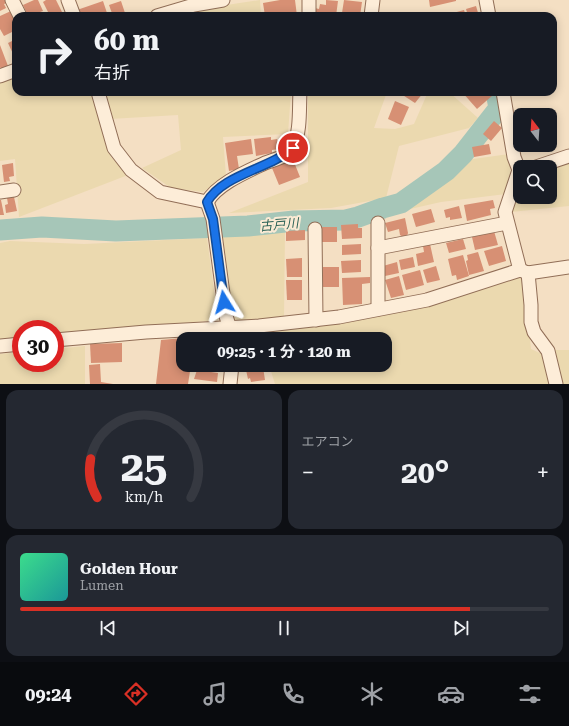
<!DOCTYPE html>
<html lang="ja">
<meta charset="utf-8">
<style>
body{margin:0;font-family:"Roboto Serif","Noto Sans JP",serif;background:#242831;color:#f1f3f6;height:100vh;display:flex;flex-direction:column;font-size:15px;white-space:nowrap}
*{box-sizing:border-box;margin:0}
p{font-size:13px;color:#9ea1a6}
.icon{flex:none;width:22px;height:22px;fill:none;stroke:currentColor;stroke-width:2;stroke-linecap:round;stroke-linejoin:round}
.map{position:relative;height:384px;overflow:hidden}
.sheet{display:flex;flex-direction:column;gap:6px;padding:6px;background:#0d0f14;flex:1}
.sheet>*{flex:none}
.banner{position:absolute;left:12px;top:12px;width:545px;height:84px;border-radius:12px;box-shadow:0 2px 10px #0003;background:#171b24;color:#f1f3f6;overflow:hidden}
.needle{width:26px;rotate:343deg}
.controls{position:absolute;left:513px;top:108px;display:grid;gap:8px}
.controls a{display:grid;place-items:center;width:44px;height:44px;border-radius:8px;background:#171b24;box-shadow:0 2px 10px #0003;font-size:20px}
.speed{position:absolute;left:12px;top:320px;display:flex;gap:8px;font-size:20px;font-weight:700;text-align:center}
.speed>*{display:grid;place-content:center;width:52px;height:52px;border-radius:50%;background:#171b24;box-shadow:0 2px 10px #0003;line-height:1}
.speed .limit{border:6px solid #d22;background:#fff;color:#111}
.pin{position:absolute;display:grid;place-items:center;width:34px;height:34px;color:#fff;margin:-17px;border:2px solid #fff;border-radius:50%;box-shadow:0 1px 4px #0007}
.me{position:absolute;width:44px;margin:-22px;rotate:352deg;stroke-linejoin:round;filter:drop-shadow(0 0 3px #0008)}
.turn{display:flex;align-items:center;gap:14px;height:84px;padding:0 16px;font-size:18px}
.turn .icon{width:52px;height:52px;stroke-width:2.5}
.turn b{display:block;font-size:28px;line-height:34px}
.big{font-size:30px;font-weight:700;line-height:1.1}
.sheet .card{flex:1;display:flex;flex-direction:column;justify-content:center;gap:6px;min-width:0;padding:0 14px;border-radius:12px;background:#242831}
.sheet .dial{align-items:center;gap:0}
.dial svg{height:104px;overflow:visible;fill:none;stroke:#363941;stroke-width:7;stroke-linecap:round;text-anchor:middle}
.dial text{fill:#f1f3f6;stroke:none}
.song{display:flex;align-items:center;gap:12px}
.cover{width:48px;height:48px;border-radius:6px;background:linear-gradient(135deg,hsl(150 70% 55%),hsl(180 70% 35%))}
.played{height:4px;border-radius:2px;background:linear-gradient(90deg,#d93025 85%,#363941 85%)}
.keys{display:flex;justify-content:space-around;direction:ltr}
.heat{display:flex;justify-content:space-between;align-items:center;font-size:22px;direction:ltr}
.sheet .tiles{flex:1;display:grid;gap:6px;grid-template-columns:1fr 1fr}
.card:last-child{grid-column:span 2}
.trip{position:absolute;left:176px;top:332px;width:216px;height:40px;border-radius:12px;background:#171b24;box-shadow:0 2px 10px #0003;font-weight:700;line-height:40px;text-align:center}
.tabs{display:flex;height:64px;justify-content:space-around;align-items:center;background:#090b0e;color:#9ea1a6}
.tabs .icon{width:28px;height:28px}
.tabs .on{color:#d93025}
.tabs b{font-size:18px;color:#f1f3f6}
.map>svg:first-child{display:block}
</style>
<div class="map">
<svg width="569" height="384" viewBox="0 0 569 384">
<rect width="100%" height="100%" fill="#f4dfc3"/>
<g fill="#ebd9af">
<path d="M260,0L261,16H174L194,10Z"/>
<path d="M16,74V92H92L111,157L128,175L19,217L15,159L0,161V81Z"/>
<path d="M103,92H291L288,134L223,137L226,176L203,192L171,188L142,168L181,150L178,115L110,119Z"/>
<path d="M308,92H387L374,128L395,129L414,124L428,92H449L478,118L469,128L399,146L386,198L331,208L229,213L308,182Z"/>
<path d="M509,154L511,178L506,194L441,202L397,212L416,201L443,181L466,160Z"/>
<path d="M569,160V206L511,212L520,189V197H550V167Z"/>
<path d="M285,230L284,318L231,321L221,236Z"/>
<path d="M207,238L218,320L55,335V329H21V338L0,340V243L10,241L84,244Z"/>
<path d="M517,277L524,280L531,349L544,355L550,384H275L269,365H385V339H260L257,332Z"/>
<path d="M85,346V384H0V354L21,352V363H55V349Z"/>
<path d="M554,350H569V384H561Z"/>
</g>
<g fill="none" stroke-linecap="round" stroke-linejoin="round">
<path stroke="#a6c6b8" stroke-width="21" d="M0,230L42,227L116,231L248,226L294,221L346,220L358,217L383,208L401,203L446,171L463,154L499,108L496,92"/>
</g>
<g fill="#d79074">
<path d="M0,0H5L7,3L4,4L6,8L0,11Z"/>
<path d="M34,0H38L43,11L28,16L23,5Z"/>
<path d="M46,0H56L62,12L50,16L43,2Z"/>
<path d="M280,0H295L297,16H265L263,3Z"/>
<path d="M326,0L338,1L336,16H314L315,8L319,9L320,4L326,5Z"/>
<path d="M344,0L362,2L360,16L342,13Z"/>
<path d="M429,0H456V1L430,7Z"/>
<path d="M103,1L108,16H79L77,10Z"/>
<path d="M121,1L126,16H113L109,5Z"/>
<path d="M476,6L479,16H468L466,9Z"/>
<path d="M464,10L466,16H454L453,13Z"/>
<path d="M11,11L16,21L13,22L16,30L4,36L0,29V16Z"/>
<path d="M385,12L398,14V16H384Z"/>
<path d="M16,39V55L14,56L8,43Z"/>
<path d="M0,45L8,66L1,69L0,67Z"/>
<path d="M398,92H422L423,93L415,103Z"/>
<path d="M462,92H490L493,95L477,109Z"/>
<path d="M395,101L409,107L401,125L388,119Z"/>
<path d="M494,121L502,128L491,141L483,134Z"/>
<path d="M271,137V140L277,139L279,149L272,150V153L256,156L254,139Z"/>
<path d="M251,139L253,154L237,156L239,169L229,171L225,143Z"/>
<path d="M489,144L491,154L474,157L472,147Z"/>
<path d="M287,162L288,165L294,162L300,177L279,185L272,168Z"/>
<path d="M13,163L14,176L9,177L10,181L4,182L2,165Z"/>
<path d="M14,197L17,211L6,213L5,205L8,204L7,198Z"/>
<path d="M0,200H1L4,215H0Z"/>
<path d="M493,200L495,208L490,209L491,215L467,221L464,205Z"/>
<path d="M459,206L462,218L450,220V217L446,218L444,210Z"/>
<path d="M431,209L435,222L416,227L412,214Z"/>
<path d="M405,218L408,233L407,236L403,237L400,235L399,229L388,232L385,223Z"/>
<path d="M358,224V228H362V238L342,239L341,225Z"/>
<rect x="321" y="227" width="16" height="15"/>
<path d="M305,230V240L286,241V231Z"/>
<path d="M494,231L498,245L475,250L472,237Z"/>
<path d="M463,239L466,249L449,253L446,243Z"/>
<path d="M361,244V254L342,255V245Z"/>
<path d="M430,244L434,262L418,266L416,254L424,252L423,246Z"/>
<path d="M502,246L506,261L489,266L484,251Z"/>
<path d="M478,252L484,271L469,275L466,261L468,260L467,255Z"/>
<path d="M463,255L469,276L457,280L456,275L452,276L448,259Z"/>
<path d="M413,257L415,267L401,270L399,260Z"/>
<path d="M302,258V277H287L286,259Z"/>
<path d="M361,260V272L342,273L341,261Z"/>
<path d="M397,262L399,273L385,276L383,266Z"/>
<path d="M436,266L440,280L427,283L423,270Z"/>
<rect x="323" y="267" width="16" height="20"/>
<path d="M420,270L424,285L406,290L402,275Z"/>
<path d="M399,276L404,295L391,298L385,280Z"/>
<path d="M370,277V283L362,284V304L343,305L342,278Z"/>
<path d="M286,280H302V300H287Z"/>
<path d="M200,334L224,337V339H199Z"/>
<path d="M183,338V365H191L188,384H156L161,340Z"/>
<path d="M122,343V362L91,363L90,344Z"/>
<path d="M100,364L101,382L113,384H90L89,365Z"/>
<path d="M196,365H219L218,372L196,369Z"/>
<path d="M263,367L265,380L251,382L250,378L248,379L246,370Z"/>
<path d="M197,370L218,373L217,382L194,379Z"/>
</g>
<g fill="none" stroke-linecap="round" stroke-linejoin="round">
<g stroke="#916e57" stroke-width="15">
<g id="street">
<path d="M12,0L20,16"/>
<path d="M68,0L74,16"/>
<path d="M486,0L489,16"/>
<path d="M157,16L194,5L223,0"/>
<path d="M309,16V0"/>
<path d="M371,16L373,0"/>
<path d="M0,76L16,70"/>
<path d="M98,92L114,148L131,170L160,192L207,202L213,219L226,316L233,339"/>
<path d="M503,92L514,157L519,170L505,212L520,270"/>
<path d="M536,167L569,156"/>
<path d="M0,192L14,190"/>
<path d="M207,202C217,184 246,172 265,163C275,159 288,157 293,147C301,132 299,108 300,92"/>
<path d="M378,223V309"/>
<path d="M315,229L316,320"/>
<path d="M378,248L507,223"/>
<path d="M528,273L531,305V322L534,332L548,351L556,384"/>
<path d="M55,340L146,332L259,326L339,317L427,300L520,270L528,273L569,267"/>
<path d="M0,346L21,344"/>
<path d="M230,384L232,365"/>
</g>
</g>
<use href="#street" stroke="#fdedd8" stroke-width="13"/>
</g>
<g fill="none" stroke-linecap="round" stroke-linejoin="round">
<g stroke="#114b97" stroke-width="10">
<path id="route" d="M224,302L213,219L207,202C223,174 270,169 293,148"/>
</g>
<use href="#route" stroke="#1a73e8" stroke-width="7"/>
</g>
<g text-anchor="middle" stroke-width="4" stroke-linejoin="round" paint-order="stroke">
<g font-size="13" font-style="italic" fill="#2a6156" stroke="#faead4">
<text transform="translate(279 224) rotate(-5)" y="5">古戸川</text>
</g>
</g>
</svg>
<div class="controls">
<a><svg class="needle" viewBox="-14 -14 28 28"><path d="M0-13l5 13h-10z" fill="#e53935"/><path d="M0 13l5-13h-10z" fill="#9ea1a6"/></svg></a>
<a><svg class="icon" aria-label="search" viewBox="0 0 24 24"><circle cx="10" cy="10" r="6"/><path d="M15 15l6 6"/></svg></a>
</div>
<div class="speed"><div class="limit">30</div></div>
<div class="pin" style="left:293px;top:148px;background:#d93025"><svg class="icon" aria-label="arrive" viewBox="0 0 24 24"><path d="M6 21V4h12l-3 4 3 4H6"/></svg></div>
<svg class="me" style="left:224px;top:302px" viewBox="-20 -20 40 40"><path d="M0-17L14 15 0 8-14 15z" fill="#1a73e8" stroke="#fff" stroke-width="4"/></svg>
<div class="trip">09:25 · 1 分 · 120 m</div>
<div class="banner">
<div class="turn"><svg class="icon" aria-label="right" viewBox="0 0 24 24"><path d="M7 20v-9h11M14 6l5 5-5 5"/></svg><div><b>60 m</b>右折</div></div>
</div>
</div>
<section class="sheet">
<div class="tiles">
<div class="card dial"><svg viewBox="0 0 100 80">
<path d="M14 69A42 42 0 1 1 86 69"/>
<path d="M14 69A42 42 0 0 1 9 39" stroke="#d93025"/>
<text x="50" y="56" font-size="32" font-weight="700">25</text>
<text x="50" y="72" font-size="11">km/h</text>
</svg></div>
<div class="card"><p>エアコン</p>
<div class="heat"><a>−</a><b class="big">20°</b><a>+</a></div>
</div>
<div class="card">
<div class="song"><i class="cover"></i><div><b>Golden Hour</b><p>Lumen</p></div></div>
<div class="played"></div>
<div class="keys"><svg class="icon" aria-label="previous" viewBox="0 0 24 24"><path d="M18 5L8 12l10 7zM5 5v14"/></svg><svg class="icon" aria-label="pause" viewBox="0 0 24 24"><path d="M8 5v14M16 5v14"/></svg><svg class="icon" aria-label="next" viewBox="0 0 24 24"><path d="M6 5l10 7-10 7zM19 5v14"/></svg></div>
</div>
</div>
</section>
<nav class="tabs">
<b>09:24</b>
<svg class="icon on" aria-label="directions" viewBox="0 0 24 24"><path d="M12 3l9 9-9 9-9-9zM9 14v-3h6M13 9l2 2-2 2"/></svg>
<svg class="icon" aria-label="music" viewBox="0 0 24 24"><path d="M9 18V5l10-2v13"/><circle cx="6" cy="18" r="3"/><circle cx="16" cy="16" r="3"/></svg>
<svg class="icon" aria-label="phone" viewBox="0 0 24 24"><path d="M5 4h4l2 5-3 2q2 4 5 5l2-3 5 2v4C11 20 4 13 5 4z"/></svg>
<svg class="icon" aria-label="climate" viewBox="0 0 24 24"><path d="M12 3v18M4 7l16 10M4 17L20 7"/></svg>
<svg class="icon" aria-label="car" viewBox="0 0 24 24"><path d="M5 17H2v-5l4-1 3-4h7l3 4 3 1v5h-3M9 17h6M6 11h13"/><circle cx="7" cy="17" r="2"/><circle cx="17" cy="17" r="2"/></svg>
<svg class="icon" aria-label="filters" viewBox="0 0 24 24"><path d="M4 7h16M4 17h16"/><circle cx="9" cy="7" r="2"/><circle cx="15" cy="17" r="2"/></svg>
</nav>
